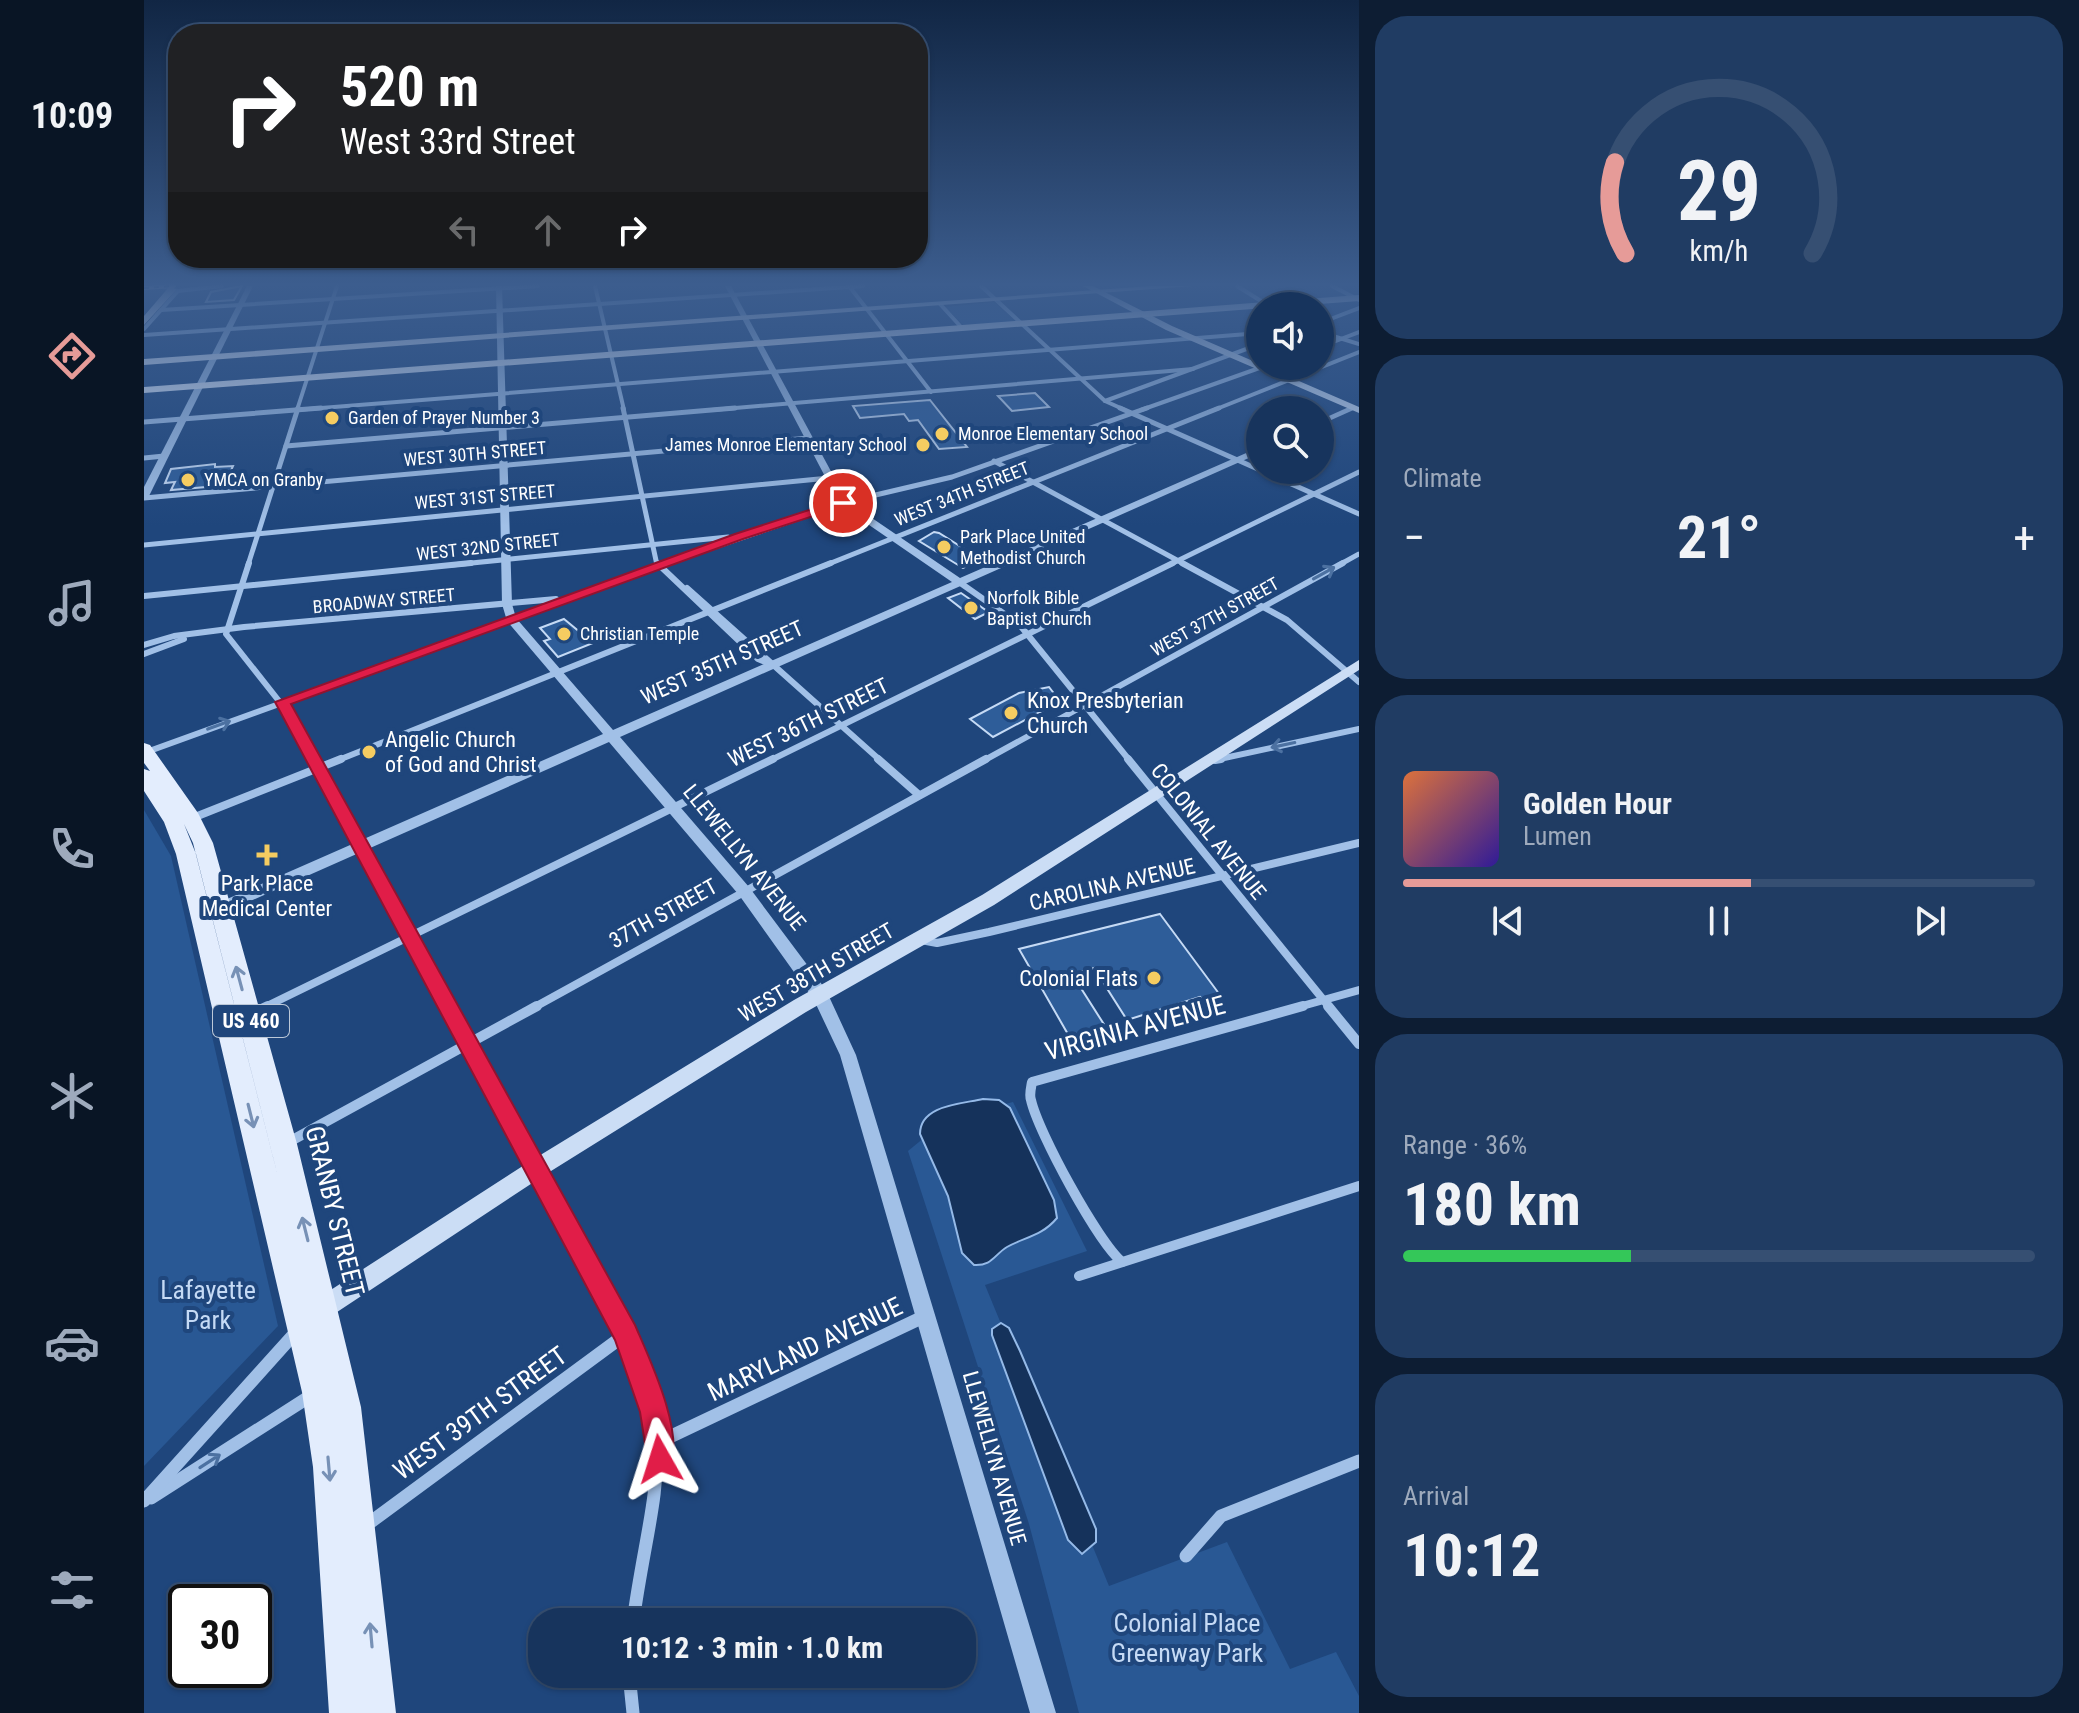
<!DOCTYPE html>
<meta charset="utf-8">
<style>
body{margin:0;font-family:"Roboto Condensed",sans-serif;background:#203c63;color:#f1f3f6;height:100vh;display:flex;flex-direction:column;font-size:30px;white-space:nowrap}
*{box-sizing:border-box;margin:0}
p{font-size:26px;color:#9eaabc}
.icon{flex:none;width:44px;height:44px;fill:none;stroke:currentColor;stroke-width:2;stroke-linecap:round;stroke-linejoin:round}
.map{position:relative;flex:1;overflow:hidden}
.side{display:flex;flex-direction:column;gap:16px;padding:16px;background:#0d1d33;width:720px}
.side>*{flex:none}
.top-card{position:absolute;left:24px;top:24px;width:760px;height:244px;border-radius:32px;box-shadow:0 2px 6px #0004,0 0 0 2px #364f72;background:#202124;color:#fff;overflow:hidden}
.fabs{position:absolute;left:1102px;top:292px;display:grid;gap:16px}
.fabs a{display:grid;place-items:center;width:88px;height:88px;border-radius:50%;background:#17345d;box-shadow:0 2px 6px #0004,0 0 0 2px #364f72;font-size:40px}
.speed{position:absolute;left:24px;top:1584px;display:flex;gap:16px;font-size:40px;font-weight:700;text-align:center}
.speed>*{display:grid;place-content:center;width:104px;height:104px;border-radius:50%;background:#17345d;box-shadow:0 2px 6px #0004,0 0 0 2px #364f72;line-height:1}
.speed .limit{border:4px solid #111;border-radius:12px;background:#fff;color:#111}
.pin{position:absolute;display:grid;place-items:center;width:68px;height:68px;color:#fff;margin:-34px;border:4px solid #fff;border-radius:50%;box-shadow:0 2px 8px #0007}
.me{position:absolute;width:88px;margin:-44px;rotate:354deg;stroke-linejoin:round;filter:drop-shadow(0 0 6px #0008)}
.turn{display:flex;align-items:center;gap:28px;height:168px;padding:0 40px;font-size:36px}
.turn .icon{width:104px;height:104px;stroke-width:2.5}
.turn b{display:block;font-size:56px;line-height:68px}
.lanes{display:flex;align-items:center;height:76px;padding:0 40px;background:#0003;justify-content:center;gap:40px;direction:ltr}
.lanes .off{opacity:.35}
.big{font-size:60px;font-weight:700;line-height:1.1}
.side .tile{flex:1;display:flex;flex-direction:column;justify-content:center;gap:12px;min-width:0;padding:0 28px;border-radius:32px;background:#203c63}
.side .dial{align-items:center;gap:0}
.dial svg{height:208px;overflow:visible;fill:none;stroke:#364f72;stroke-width:7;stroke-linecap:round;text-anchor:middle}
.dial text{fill:#f1f3f6;stroke:none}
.song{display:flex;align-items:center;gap:24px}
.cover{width:96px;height:96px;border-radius:12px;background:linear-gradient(135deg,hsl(20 70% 55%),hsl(250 70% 35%))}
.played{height:8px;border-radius:4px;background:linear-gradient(90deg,#e69b98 55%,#364f72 55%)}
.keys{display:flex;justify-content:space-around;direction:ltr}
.heat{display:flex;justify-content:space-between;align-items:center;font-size:44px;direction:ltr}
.charge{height:12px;border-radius:6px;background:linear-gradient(90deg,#34c759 36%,#364f72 0)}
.trip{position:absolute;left:384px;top:1608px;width:448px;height:80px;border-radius:32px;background:#17345d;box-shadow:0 2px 6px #0004,0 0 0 2px #364f72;font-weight:700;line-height:80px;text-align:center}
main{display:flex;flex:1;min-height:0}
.tab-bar{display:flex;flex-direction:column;width:144px;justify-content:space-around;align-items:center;background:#091525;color:#9eaabc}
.tab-bar .icon{width:56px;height:56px}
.tab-bar .current{color:#e69b98}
.tab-bar b{font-size:36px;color:#f1f3f6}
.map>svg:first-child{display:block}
</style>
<main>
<nav class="tab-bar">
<b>10:09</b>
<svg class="icon current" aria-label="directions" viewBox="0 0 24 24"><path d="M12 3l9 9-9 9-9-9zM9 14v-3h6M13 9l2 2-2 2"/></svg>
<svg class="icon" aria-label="music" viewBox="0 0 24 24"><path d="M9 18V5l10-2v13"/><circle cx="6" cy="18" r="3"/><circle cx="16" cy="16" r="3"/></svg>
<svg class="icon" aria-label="phone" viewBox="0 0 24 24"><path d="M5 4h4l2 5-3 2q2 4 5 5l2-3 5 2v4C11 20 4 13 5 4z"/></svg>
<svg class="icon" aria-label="climate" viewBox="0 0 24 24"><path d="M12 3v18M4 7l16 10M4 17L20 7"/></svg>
<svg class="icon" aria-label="car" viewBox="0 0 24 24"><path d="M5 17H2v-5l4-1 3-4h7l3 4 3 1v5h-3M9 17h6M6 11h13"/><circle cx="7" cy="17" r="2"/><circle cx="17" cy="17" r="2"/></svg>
<svg class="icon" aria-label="filters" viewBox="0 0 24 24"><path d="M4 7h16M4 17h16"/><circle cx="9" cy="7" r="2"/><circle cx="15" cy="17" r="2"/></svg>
</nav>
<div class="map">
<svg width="1215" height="1713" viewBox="0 0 1215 1713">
<rect width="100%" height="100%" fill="#1f467c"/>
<g fill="#295894">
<path d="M850,302L873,322L819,325L801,307Z"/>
<path d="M0,810L27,856L134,1326L0,1466Z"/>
<path d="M869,1102L943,1251L841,1285L965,1586L1083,1542L1146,1669L1192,1652L1215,1696V1713H935L885,1524L764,1151L803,1119Z"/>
</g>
<g fill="#15325b" stroke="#95bae8" stroke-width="2">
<path d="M839,1099L855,1100L866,1108L910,1200L913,1218C898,1236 881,1237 863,1247C850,1255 848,1266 830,1265L818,1253L804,1196L776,1134C776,1105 817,1104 839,1099Z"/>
<path d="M857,1323L865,1328L876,1351L952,1529V1542L938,1554L924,1540L848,1335V1329Z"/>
</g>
<g fill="#2e5d99" stroke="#c5daf5" stroke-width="2">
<path d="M98,286L90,300L62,302L67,292Z"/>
<path d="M891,393L905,407L868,411L854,396Z"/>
<path d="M786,400L823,447L795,449L774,420L765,421L760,414L716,418L709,406Z"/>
<path d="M71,464V467L89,466L85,475L66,477L62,487L27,490L31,482L21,483L27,469Z"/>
<path d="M790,532L795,533L838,560L819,568L775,541Z"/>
<path d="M817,593L843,611L841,614L831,619L804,598Z"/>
<path d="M420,619L449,643L414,657L400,641L406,639L396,628Z"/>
<path d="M905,687L915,700L889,705L898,711L849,737L826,719L875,693Z"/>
<path d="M1016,914L1076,995L1058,999L1056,997L983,1020L950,968L928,974L961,1026L925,1036L875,949Z"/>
</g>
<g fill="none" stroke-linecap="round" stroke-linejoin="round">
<path stroke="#416290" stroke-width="10" stroke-dasharray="10 5" stroke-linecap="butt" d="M20,290L23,286"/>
<g stroke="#a1c0e7" stroke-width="4">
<path d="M451,286L480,410"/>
<path d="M705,286L787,392"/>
<path d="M837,286L961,401L981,410"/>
<path d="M1093,286L1125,306"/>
<path d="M1188,286L1215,300"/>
<path d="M796,304L818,328"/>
<path d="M17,310L394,286"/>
<path d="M1176,323L1215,308"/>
<path d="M0,329L34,291L78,286"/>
<path d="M1176,332L1215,344"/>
<path d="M0,335L719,286"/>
<path d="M1176,347L1215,332"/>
<path d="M961,401L1116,344"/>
<path d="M152,410L1116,333"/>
<path d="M153,410L193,286"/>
<path d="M568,410L1049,369"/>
<path d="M997,410L1121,366"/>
<path d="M1070,410L1215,352"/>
</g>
<g stroke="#a1c0e7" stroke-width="5">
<path d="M479,408L513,565"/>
<path d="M976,408L1116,470"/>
<path d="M0,422L177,408"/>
<path d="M142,446L591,408"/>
<path d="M0,458L20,456"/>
<path d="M850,461L1042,565"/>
<path d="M1116,470L1215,514"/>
<path d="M0,498L664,438"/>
<path d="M0,545L685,478"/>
<path d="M104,565L154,408"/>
<path d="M308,565L584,537"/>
<path d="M518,565L706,501L808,477L1003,408"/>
<path d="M682,565L1075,408"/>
<path d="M1025,565L1215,472"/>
<path d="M1195,565L1215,554"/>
</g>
<g stroke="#a1c0e7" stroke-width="6">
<path d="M105,563L82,634L146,715L171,761"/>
<path d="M513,563L614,659L628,665"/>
<path d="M1038,563L1143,620L1215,682"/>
<path d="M815,582L875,624L986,761"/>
<path d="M543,588L737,761"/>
<path d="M0,596L327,563"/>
<path d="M0,645L30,636L100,627L412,599"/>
<path d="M0,654L40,639"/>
<path d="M0,753L524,563"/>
<path d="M1071,760L1215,729"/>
<path d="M192,761L687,563"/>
<path d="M625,761L1029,563"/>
<path d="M839,761L1199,563"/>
</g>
<g stroke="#a1c0e7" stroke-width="8">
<path d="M170,759L306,1008"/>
<path d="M734,759L775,795"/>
<path d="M984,759L1186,1008"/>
<path d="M1071,760L1077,759"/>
<path d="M46,819L197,759"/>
<path d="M777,940L793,943L845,932L1215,843"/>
<path d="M119,1008L629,759"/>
<path d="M389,1008L842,759"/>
<path d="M1151,1008L1215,990"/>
</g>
<g stroke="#a1c0e7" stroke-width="10">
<path d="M305,1006L475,1320"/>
<path d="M1184,1006L1215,1044"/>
<path d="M109,1013L124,1006"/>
<path d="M143,1143L393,1006"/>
<path d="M978,1262C954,1242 894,1132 887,1100C885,1095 887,1088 888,1082L1159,1006"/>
<path d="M935,1276L1215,1186"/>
<path d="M773,1320L781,1316"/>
</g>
<g stroke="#a1c0e7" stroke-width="13">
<path d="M474,1318C538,1448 507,1490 489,1622"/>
<path d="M515,1442L777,1318"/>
<path d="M7,1498L168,1395"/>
<path d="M0,1501L152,1332"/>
<path d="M224,1524L482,1334"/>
<path d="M1042,1556L1077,1516L1215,1461"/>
<path d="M485,1674L489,1713"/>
</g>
<g fill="#a1c0e7" fill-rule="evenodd">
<path d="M103,286H109L5,496L0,499V487Z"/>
<path d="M352,286H358L368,604L372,618L469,730L808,582L696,505L581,286H587L703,501L816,578L1116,447V453L476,737L605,887L682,990L712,1055L912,1713H886L696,1055L670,1000L595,895L465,742L75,915H65L63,911L65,907L459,734L363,621L358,604Z"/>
<path d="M1207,406L1214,408L1176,425V420Z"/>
</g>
<g fill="#cbddf5" fill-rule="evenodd">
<path d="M939,286H949L1028,326L1215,407V413L1022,330Z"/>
<path d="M1215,660V670L850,905L662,1012L399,1176L181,1320L173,1324L165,1320L161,1312L165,1304L385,1162L650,1000L838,895Z"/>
</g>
<g fill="#e3edfd" fill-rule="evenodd">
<path d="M1007,286H1049L0,365V359Z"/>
<path d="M25,287L33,289L0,325V316Z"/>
<path d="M1215,295V301L0,393V387Z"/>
<path d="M0,743L6,745L54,813L69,843L153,1144L217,1407L252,1713H185L169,1467L158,1392L32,854L20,822L0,791V769L6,771L0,763ZM40,824L49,843L143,1212L52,854Z"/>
</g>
<g stroke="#fff" stroke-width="4">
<path id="rail" d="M0,288L30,286"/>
</g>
<use href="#rail" stroke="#1f467c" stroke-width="2" stroke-dasharray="5" stroke-linecap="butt"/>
</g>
<defs><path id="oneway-shaft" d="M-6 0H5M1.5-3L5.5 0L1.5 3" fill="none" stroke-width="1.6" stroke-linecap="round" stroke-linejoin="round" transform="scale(2)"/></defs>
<g stroke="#4c71a1">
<use href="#oneway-shaft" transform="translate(1180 573) rotate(-29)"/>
<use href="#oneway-shaft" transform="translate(75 725) rotate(-20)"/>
<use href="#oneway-shaft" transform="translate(1139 745) rotate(168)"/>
<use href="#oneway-shaft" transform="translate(66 1461) rotate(-33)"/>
</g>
<g stroke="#7791b6">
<use href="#oneway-shaft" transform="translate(95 978) rotate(-105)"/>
<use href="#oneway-shaft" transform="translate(107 1116) rotate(76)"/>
<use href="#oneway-shaft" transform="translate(161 1229) rotate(-104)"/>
<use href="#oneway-shaft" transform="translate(185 1469) rotate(85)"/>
<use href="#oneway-shaft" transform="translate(227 1635) rotate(-95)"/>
</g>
<linearGradient id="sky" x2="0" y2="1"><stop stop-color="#112644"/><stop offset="0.54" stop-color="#3c5d8e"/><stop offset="1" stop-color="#3c5d8e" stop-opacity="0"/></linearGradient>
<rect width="1215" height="526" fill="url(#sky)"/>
<path fill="#e11d48" stroke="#92132f" stroke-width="2" d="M699,499L705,503L703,505L599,539L147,704L491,1325C506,1360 541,1433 526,1469L516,1474L505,1469L496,1412L471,1340L131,702L591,534Z"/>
<g fill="#f5cc61" stroke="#1f467c" stroke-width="3">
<circle cx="188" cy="418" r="8"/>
<circle cx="798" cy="434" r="8"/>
<circle cx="779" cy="445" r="8"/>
<circle cx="44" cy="480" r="8"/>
<circle cx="800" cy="547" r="8"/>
<circle cx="827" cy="608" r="8"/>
<circle cx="420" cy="634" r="8"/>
<circle cx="867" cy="713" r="8"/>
<circle cx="225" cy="752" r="8"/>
<path d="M119 843h8v8h8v8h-8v8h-8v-8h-8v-8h8z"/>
<circle cx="1010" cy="978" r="8"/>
</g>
<g text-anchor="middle" stroke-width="8" stroke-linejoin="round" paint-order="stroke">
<g font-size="18" fill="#fff" stroke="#1f467c" text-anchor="start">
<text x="204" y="424">Garden of Prayer Number 3</text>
<text x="814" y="440">Monroe Elementary School</text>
<text x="763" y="451" text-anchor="end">James Monroe Elementary School</text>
<text x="60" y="486">YMCA on Granby</text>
<text x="816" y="543">Park Place United<tspan x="816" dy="21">Methodist Church</tspan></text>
<text x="843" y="604">Norfolk Bible<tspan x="843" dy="21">Baptist Church</tspan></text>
<text x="436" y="640">Christian Temple</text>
</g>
<g font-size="18" fill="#fff" stroke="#1f467c">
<text transform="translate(331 454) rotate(-5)" y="6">WEST 30TH STREET</text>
<text transform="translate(818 494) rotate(-22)" y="6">WEST 34TH STREET</text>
<text transform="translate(341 497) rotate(-5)" y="6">WEST 31ST STREET</text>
<text transform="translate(344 547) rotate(-6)" y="6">WEST 32ND STREET</text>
<text transform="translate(240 601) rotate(-5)" y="6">BROADWAY STREET</text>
<text transform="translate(1071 617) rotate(-29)" y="6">WEST 37TH STREET</text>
</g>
<rect fill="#1f467c" stroke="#bcc8d8" stroke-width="2" x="69" y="1005" width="76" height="32" rx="6"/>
<g font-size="20" font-weight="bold" fill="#fff">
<text x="107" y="1028">US 460</text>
</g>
<g font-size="22" fill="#fff" stroke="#1f467c">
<text transform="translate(578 662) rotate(-24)" y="8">WEST 35TH STREET</text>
<text transform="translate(664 722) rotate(-26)" y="8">WEST 36TH STREET</text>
<text transform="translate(1065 831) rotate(51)" y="8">COLONIAL AVENUE</text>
<text transform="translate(601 857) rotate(51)" y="8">LLEWELLYN AVENUE</text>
<text transform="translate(968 884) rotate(-13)" y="8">CAROLINA AVENUE</text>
<text transform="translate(519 913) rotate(-29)" y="8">37TH STREET</text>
<text transform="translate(672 972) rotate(-30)" y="8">WEST 38TH STREET</text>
<text transform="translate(851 1458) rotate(74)" y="8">LLEWELLYN AVENUE</text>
</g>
<g font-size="22" fill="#fff" stroke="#1f467c" text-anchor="start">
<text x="883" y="708">Knox Presbyterian<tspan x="883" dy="25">Church</tspan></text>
<text x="241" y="747">Angelic Church<tspan x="241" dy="25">of God and Christ</tspan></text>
<text x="123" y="891" text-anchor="middle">Park Place<tspan x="123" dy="25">Medical Center</tspan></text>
<text x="994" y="986" text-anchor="end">Colonial Flats</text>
</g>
<g font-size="26" fill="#fff" stroke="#1f467c">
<text transform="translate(991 1028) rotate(-15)" y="9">VIRGINIA AVENUE</text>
<text transform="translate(191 1211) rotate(76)" y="9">GRANBY STREET</text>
<text transform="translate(661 1349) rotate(-25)" y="9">MARYLAND AVENUE</text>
<text transform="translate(336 1413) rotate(-36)" y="9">WEST 39TH STREET</text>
</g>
<g font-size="26" fill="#c5daf5" stroke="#1f467c">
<text x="64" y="1299">Lafayette<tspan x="64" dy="30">Park</tspan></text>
<text x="1043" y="1632">Colonial Place<tspan x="1043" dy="30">Greenway Park</tspan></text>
</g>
</g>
</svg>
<div class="fabs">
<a><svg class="icon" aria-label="sound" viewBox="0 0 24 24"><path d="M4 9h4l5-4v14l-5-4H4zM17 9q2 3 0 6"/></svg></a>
<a><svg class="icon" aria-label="search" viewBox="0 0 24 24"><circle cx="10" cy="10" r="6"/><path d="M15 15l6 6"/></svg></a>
</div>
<div class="speed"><div class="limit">30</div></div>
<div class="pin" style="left:699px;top:503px;background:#d93025"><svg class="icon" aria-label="arrive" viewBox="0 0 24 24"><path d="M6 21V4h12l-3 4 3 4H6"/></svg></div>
<svg class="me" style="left:516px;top:1459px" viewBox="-20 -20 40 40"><path d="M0-17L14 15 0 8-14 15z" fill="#e11d48" stroke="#fff" stroke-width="4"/></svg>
<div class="trip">10:12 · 3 min · 1.0 km</div>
<div class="top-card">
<div class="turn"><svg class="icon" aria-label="right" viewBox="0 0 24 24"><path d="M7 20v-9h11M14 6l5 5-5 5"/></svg><div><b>520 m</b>West 33rd Street</div></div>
<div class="lanes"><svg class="icon off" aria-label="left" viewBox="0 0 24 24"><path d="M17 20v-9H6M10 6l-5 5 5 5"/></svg><svg class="icon off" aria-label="ahead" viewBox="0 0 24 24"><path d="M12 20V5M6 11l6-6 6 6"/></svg><svg class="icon" aria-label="right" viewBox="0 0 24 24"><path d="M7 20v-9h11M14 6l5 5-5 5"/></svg></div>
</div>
</div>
<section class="side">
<div class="tile dial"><svg viewBox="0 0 100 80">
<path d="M14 69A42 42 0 1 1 86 69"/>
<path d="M14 69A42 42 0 0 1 10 34" stroke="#e69b98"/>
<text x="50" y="56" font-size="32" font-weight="700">29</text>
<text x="50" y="72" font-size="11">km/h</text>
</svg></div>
<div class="tile"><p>Climate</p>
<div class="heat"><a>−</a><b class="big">21°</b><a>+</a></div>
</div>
<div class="tile">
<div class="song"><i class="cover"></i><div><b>Golden Hour</b><p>Lumen</p></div></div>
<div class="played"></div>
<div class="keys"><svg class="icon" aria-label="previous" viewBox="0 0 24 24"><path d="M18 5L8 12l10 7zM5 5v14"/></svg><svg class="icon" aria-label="pause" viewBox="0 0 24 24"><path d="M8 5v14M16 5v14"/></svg><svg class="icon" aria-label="next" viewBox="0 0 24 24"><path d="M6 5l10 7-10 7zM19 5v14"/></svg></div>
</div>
<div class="tile"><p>Range · 36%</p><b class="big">180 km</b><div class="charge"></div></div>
<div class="tile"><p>Arrival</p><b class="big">10:12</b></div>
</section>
</main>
